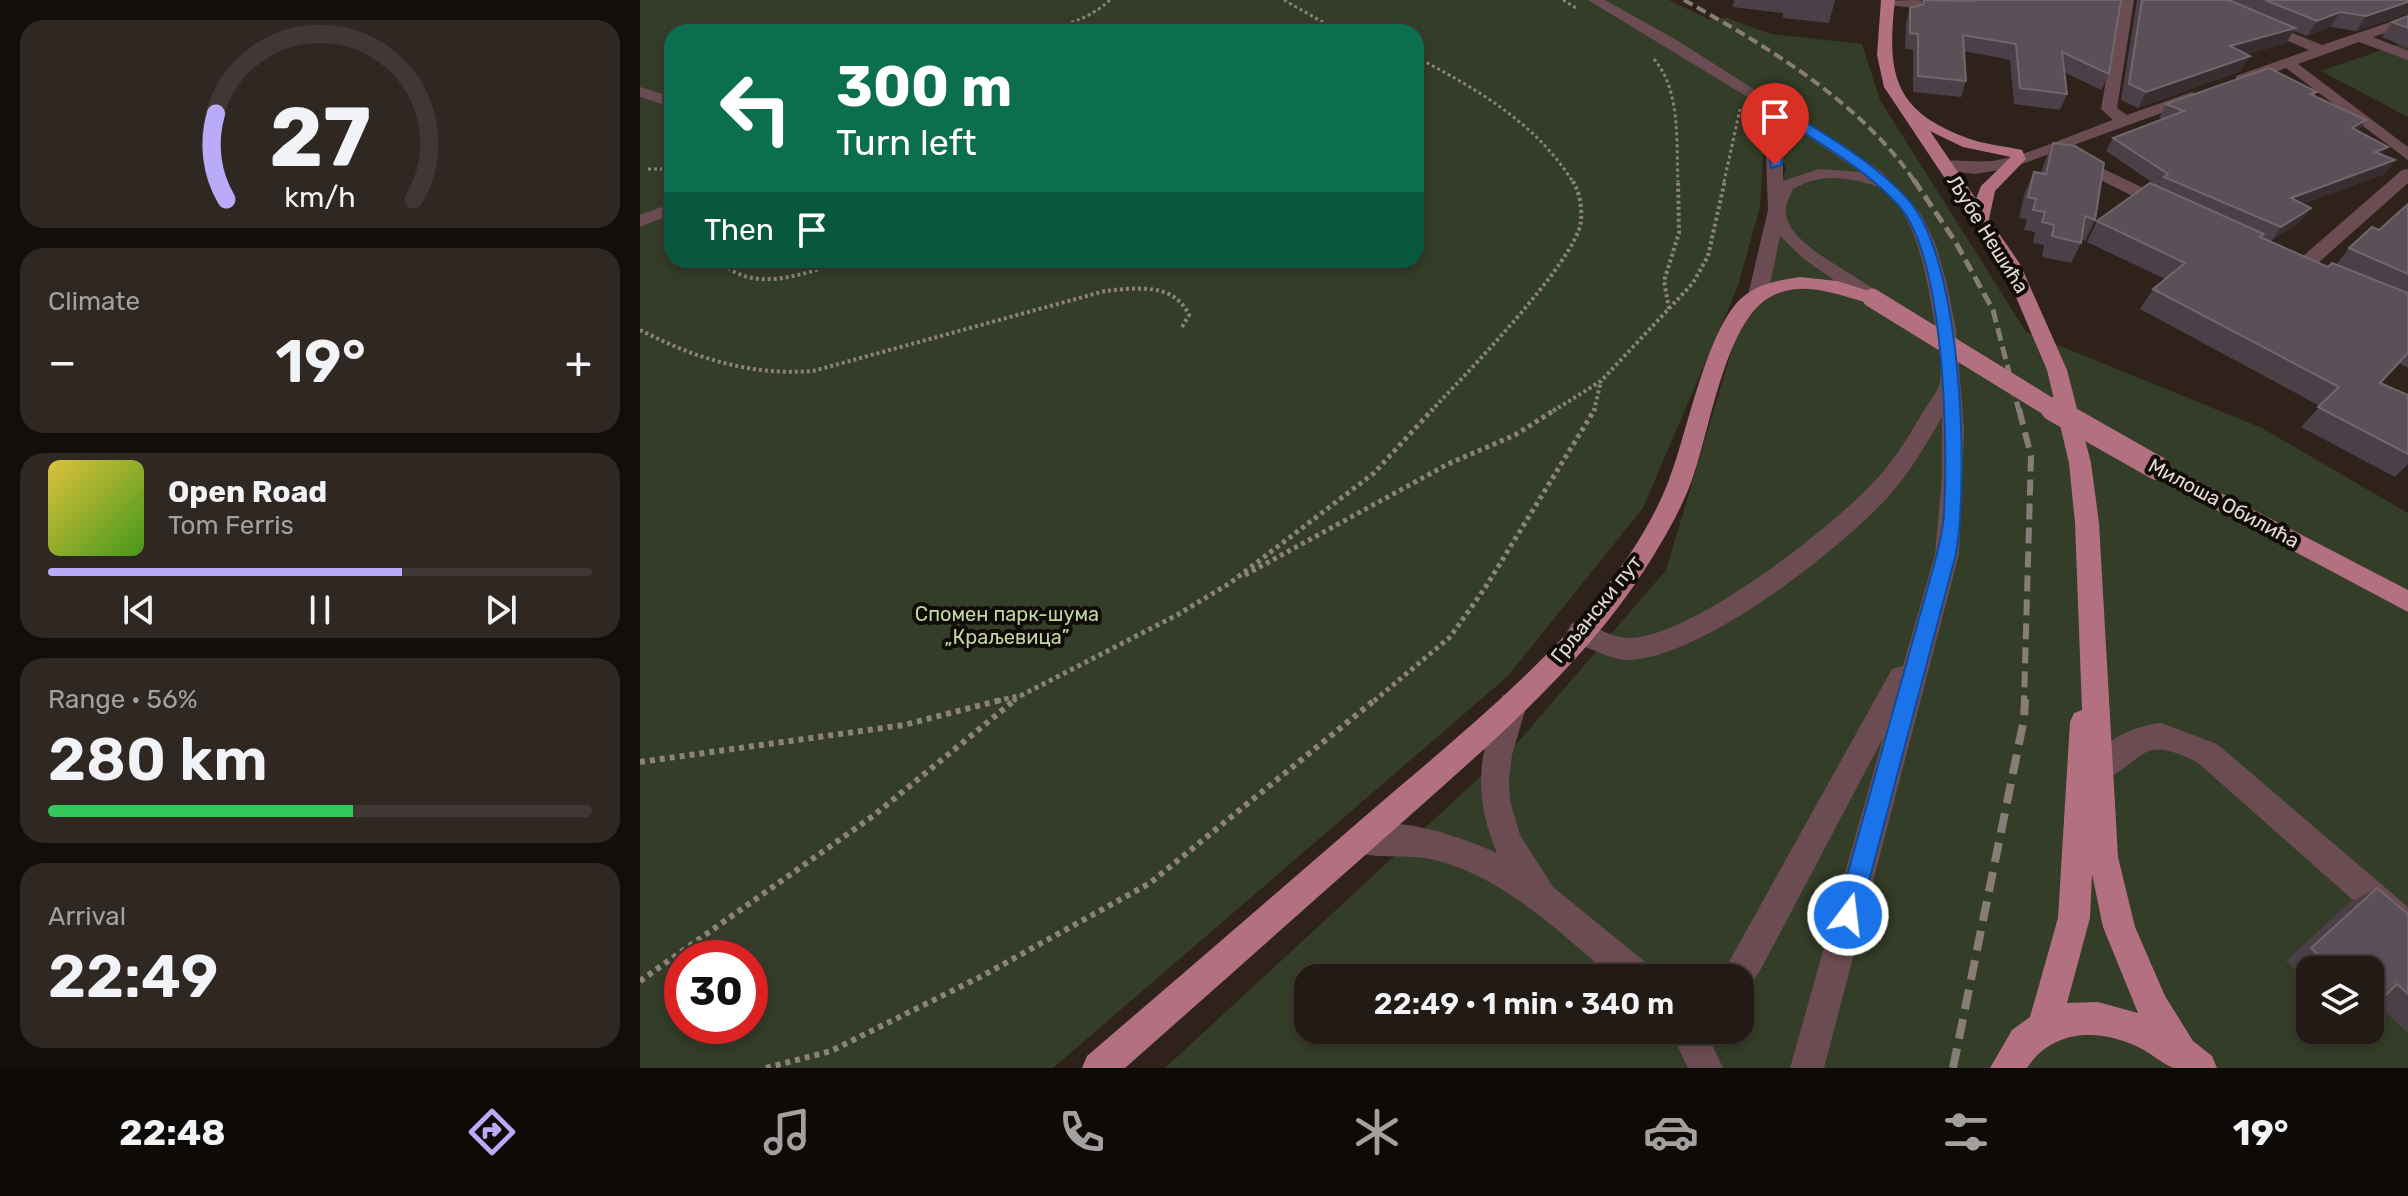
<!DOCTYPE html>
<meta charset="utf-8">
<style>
body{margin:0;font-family:Rubik,sans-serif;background:#2e2722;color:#f1f3f6;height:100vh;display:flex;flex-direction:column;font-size:30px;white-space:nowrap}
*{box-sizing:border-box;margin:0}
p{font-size:26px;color:#a2a1a0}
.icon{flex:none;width:44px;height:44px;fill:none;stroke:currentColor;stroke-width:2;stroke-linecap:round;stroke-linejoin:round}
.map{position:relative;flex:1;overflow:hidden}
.sheet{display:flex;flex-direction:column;gap:20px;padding:20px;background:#130e0b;width:640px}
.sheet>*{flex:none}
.banner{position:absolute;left:24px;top:24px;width:760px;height:244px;border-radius:24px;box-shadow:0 4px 12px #0003,0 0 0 2px #3f3834;background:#0b6e4f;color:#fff;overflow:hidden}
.controls{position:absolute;left:1656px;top:956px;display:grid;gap:16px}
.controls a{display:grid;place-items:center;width:88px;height:88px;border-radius:16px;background:#221a14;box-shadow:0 4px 12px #0003,0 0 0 2px #3f3834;font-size:40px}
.speed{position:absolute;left:24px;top:940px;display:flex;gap:16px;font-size:40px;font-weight:700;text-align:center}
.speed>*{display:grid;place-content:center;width:104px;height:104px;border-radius:50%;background:#221a14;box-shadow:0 4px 12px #0003,0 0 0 2px #3f3834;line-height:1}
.speed .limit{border:12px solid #d22;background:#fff;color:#111}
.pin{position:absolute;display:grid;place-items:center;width:68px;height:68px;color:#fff;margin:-82px -34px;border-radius:50% 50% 50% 0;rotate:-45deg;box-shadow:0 0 8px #0007}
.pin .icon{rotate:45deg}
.me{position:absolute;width:88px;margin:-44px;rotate:15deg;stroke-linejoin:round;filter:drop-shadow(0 0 6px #0008)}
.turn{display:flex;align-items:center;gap:28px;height:168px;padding:0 40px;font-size:36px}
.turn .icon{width:104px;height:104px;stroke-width:2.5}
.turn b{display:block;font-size:56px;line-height:68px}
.then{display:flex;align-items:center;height:76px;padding:0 40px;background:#0003;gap:16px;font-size:30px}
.big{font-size:60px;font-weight:600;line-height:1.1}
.sheet .widget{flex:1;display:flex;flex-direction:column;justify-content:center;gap:12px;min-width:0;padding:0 28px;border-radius:24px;background:#2e2722}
.sheet .dial{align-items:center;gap:0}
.dial svg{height:208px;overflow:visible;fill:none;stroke:#3f3834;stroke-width:7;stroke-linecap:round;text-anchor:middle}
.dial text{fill:#f1f3f6;stroke:none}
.song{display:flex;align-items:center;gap:24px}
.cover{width:96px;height:96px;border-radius:12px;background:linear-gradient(135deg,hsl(50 70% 55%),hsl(100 70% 35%))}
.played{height:8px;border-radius:4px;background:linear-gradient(90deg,#b9abf7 65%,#3f3834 65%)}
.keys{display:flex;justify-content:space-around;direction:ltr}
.heat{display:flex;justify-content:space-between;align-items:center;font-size:44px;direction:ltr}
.charge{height:12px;border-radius:6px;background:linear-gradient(90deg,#34c759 56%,#3f3834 0)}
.trip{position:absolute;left:654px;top:964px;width:460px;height:80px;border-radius:24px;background:#221a14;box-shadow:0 4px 12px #0003,0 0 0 2px #3f3834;font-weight:600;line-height:80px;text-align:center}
.menu{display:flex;height:128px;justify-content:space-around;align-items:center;background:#0e0a08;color:#a2a1a0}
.menu .icon{width:56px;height:56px}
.menu .selected{color:#b9abf7}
.menu b{font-size:36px;color:#f1f3f6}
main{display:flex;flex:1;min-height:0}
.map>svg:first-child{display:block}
</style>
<main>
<section class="sheet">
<div class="widget dial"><svg viewBox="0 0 100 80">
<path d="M14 69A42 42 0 1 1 86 69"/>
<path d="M14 69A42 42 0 0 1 10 36" stroke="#b9abf7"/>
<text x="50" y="56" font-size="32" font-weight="700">27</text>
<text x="50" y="72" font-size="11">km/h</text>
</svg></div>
<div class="widget"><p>Climate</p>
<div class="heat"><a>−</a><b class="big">19°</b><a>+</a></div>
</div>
<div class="widget">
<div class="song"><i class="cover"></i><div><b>Open Road</b><p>Tom Ferris</p></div></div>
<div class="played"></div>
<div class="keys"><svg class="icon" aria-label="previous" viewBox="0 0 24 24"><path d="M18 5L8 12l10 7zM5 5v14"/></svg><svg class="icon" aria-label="pause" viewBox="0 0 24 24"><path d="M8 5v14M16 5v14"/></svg><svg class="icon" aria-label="next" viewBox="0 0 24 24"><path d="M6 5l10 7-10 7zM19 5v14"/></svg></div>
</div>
<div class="widget"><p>Range · 56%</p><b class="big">280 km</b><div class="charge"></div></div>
<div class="widget"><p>Arrival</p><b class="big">22:49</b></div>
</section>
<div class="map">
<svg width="1768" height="1068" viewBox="0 0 1768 1068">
<rect width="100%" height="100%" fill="#2e221a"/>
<g fill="#343d27" fill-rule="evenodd">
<path d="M0,0H1029L1068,19L1086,18L1131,34L1222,44L1240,100L1386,332L1622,428L1768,513V1068H525L880,740L1026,570L1146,168L1115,104L1124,137L1120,207L1098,286L1003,508L867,677L413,1068H0ZM32,32H776V260H32ZM42,958H110V1026H42ZM1670,970H1730V1030H1670ZM668,978H1100V1030H668Z"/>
<path d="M1768,41V117L1681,71Z"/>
</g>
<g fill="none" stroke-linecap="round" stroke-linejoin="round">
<g stroke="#8c827b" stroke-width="3" stroke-dasharray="3 3" stroke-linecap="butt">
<path d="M644,0L700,32"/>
<path d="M923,0L936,8"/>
<path d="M318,32C369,31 430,37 470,0"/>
<path d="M776,57C837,89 896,123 933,182"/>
<path d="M1014,59C1041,91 1036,141 1038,182"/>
<path d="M8,169H32"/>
<path d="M1084,182L1100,109"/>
</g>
<g stroke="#8c827b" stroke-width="4" stroke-dasharray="3 3" stroke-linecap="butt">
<path d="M79,260C112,295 165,274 205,260"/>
<path d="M1029,309L1024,281L1039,233L1038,180"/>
<path d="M0,330C55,358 110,376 173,371L465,291C496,288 534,282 549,315L542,327"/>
<path d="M791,411C822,378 937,261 941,221C942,207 940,192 932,180"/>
<path d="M913,411L961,381L1053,283L1068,256L1085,180"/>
<path d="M954,411L961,381"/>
</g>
<g stroke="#8c827b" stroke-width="5" stroke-dasharray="4 4" stroke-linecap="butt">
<path d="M605,575L808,464L875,435L916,409"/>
<path d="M357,701L382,695L537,615L590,583L734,473L793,409"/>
<path d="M373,701L380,696"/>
<path d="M734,701L810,637L845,588L955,409"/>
</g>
<g stroke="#8c827b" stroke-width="6" stroke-dasharray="5 5" stroke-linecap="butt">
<path d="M0,762L264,725L365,699"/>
<path d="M0,981L233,816L376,699"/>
<path d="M126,1068L191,1051L342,976L510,883L736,699"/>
</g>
<g fill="#6c4c53" fill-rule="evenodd">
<path d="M948,0H965L1040,42L1242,172L1281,214L1296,245L1307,284L1316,330L1324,429L1319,554L1184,1068H1150L1243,738L1122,967L1108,990L1100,993V978H1080L1252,669L1263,666L1295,554L1302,477V417C1286,445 1269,474 1247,498C1197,552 1066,654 992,660C980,661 967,656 956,651C945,647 932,643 927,632L931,624L940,621C956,627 974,639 992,638C1056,633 1184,533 1230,486C1251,465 1268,438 1283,412C1288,403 1299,391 1300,381C1303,361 1296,334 1293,314C1287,278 1275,208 1240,188C1232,184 1216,180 1206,179C1187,176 1170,179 1153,189C1151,194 1147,201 1146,207C1141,246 1222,273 1242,298L1232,304L1225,302L1164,259L1140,236L1128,295L1118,301L1111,299L1108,295L1128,210L1125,129L1114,101ZM1138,116L1220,172L1179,169L1143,181V145Z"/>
<path d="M1276,0L1313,4L1320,8L1313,12L1248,5L1241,1Z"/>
<path d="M1480,0H1494L1477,108L1487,115L1552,92L1560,97L1557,100L1371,168L1335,174L1301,170L1299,166L1301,162C1319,158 1339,164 1358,160C1397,152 1436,133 1473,120L1461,109Z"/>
<path d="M1554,0H1573L1682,45L1768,16V25L1733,37L1768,51V60L1719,42L1658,64L1768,147V160L1646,68L1606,82H1596V76L1669,50Z"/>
<path d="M0,87L32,97V107L0,97Z"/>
<path d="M1436,156L1531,201L1534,205L1525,210L1519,209L1430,165L1428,161L1430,157Z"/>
<path d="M1768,169V183L1669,271H1655L1653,267L1655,263L1762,170Z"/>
<path d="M32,203V214L0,227V215Z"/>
<path d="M873,692L883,695L887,704L872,755L869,778L870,801L880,835L913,887L1010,966L1014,978H973C920,932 865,878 795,860C768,853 736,861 710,850L706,840L710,830C753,812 818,836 857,853C833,797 837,751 863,695Z"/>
<path d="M1521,723L1577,744L1768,907V944L1757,939L1557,762C1497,732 1507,763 1460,781L1450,777L1446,768C1457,743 1495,725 1521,723Z"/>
<path d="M1030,1030H1065L1083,1068H1048Z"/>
</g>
<g fill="#b37080" fill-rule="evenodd">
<path d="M1241,0H1255C1246,77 1255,113 1333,140C1348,145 1366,146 1382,150L1386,159L1355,191L1349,219L1380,264L1427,370L1451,463L1459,523L1478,857L1495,927L1525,996L1553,1041L1572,1056L1577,1068C1564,1068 1547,1068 1534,1068C1524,1065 1512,1054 1502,1049C1462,1028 1413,1028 1387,1068H1350L1372,1030L1390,1017L1418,918L1430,722L1434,713L1442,710L1435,523L1429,463L1407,370L1362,264L1244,87L1237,55ZM1290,131L1323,147L1371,157L1341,186L1336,199ZM1452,874L1463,927L1498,1013L1458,1002L1427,1003L1450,918Z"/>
<path d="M1160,277L1197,281L1239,294L1242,298L1232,304C1200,296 1165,279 1132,296C1085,319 1070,432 1052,480C1041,510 1024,539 1007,566C945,664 852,742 766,819C672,902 579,985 485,1068H442L447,1056C539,977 631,898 723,818C829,726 977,614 1029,480C1047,435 1067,325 1104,296C1120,283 1140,280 1160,277Z"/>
<path d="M1517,460L1768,590V612L1509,474L1506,468L1509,462Z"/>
</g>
<path stroke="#877c76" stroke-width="4" stroke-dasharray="10 5" stroke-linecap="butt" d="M1044,0C1125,45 1222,103 1275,182"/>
<path stroke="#877c76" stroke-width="5" stroke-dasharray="13 6" stroke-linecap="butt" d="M1274,180L1315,241L1353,310L1379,411"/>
<path stroke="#877c76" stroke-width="6" stroke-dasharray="16 8" stroke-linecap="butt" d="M1379,409L1391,456L1384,701"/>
<path stroke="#877c76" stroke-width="8" stroke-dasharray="20 10" stroke-linecap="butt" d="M1313,1068L1384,719L1385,699"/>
<path stroke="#b37080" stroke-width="19" d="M1232,298L1416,411"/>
<path stroke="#b37080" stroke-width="24" d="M1413,409L1517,468"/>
</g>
<g fill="#4c4048">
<path d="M1094,0H1195L1189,23L1143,18V13L1093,7Z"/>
<path d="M1283,0H1481L1469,74L1461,90L1424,72L1427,94L1420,110L1374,104L1370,60L1324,51L1326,81L1321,97L1273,92V50L1265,49L1266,23L1270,8L1281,5Z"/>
<path d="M1497,0H1768V14L1716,31L1691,27L1667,36L1654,31L1646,43L1607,54L1601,71L1498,108L1481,100Z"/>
<path d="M1768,16V48L1742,37L1752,22Z"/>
<path d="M1677,92L1674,96L1726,120L1718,131L1742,155L1755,160L1745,174L1663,204L1671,208L1661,221L1631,241L1688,267L1696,265L1709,248L1739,230L1768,204V368L1759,363L1740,383L1768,395V464L1755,477L1661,427L1680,406L1500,309L1513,289L1525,279L1447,242L1457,221L1519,187L1466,151L1473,138L1523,119L1519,118L1526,104Z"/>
<path d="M1413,143L1455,220L1445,241L1442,239L1441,243L1431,263L1402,257L1404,245L1393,243L1395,232L1384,230L1387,219L1379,218L1385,192L1394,172L1401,173L1404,163Z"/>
<path d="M1737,888L1768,914V1033L1737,1004L1730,1008V970H1670V984L1646,961L1710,902Z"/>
</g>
<g fill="#392d30">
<path d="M1768,2V14L1716,31L1726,16Z"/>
<path d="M1700,12L1691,27L1667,36L1677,21Z"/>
<path d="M1655,28L1646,43L1581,61L1590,46Z"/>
<path d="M1610,56L1601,71L1498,108L1506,92Z"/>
<path d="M1726,120L1716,134L1712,128Z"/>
<path d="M1748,147L1738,160L1735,152Z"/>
<path d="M1755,160L1745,174L1641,212L1651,198Z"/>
<path d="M1671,208L1661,221L1631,241L1641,227Z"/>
</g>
<g fill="#5c5058" stroke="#71666b" stroke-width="2">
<path d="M1284,0L1334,1L1335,0H1481L1469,74L1422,52L1427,94L1380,88L1376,44L1323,35L1326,81L1278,76V34L1270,33V8L1284,4Z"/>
<path d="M1502,0H1589L1655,28L1590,46L1610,56L1506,92L1489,84Z"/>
<path d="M1625,0H1768V2L1726,16L1700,12L1677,21Z"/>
<path d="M1768,16V28L1752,22Z"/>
<path d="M1629,68L1677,92L1670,94L1726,120L1712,128L1748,147L1735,152L1755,160L1651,198L1671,208L1641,227L1524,177L1528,174L1473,138L1544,111L1526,104Z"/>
<path d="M1413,143L1435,146L1464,163L1455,220L1445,216L1441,243L1412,236L1414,225L1402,222L1405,212L1393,210L1396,199L1388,197L1394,172L1406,174Z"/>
<path d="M1510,183L1624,234L1620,237L1688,267L1692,263L1768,293V353L1740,383L1768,395V454L1678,407L1699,387L1513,289L1545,263L1457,221Z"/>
<path d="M1768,204V274L1709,248L1732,227L1739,230Z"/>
<path d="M1737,888L1768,914V994L1757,984L1734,1007L1730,1003V970H1695L1671,948Z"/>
</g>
<path fill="#1a73e8" stroke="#114b97" stroke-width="2" d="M1115,96H1123C1170,126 1235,160 1271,203C1322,266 1329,475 1316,554L1220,915L1216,924L1208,927L1199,924L1196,915L1297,554C1300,540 1304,526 1304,512C1308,443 1305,258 1259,206C1226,169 1178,143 1137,115L1142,165L1131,168L1125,116L1113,98Z"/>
<g text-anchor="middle" stroke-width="8" stroke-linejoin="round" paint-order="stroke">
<g font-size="20" fill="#e2d9d4" stroke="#120c09">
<text transform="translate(1348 234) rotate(58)" y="7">Љубе Нешића</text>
<text transform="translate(1584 503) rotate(28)" y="7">Милоша Обилића</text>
<text transform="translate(956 609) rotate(-51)" y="7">Грљански пут</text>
</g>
<g font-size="20" fill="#c1d6a3" stroke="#120c09">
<text x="367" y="621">Спомен парк-шума<tspan x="367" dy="23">„Краљевица”</tspan></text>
</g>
</g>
</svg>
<div class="controls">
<a><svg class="icon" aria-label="layers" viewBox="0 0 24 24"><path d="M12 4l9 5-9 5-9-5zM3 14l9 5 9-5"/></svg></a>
</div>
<div class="speed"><div class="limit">30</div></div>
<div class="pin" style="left:1135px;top:165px;background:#d93025"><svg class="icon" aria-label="arrive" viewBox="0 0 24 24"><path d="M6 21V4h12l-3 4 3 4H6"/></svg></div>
<svg class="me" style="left:1208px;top:915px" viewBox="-20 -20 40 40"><circle r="17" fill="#1a73e8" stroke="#fff" stroke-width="3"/><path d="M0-11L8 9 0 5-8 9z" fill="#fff"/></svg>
<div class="trip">22:49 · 1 min · 340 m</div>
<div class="banner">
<div class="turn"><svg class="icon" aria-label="left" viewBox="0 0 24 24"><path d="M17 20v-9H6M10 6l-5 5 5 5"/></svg><div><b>300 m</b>Turn left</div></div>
<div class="then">Then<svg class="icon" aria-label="arrive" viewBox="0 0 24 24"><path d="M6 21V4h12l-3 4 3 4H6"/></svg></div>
</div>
</div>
</main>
<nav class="menu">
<b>22:48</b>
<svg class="icon selected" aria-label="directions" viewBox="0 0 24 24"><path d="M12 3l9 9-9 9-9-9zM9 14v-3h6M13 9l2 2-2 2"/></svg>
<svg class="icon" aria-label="music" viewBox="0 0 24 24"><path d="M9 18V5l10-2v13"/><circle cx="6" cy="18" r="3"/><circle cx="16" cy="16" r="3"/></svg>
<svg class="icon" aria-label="phone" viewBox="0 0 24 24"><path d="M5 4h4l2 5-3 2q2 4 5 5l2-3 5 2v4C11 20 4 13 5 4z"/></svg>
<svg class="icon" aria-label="climate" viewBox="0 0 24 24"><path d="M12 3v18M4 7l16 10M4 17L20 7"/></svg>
<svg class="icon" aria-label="car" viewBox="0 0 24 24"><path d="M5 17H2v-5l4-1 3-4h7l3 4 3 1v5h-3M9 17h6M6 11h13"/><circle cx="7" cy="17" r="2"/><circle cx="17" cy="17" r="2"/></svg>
<svg class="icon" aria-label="filters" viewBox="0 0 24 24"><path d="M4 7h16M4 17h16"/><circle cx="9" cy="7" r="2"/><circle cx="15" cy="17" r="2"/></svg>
<b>19°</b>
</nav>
